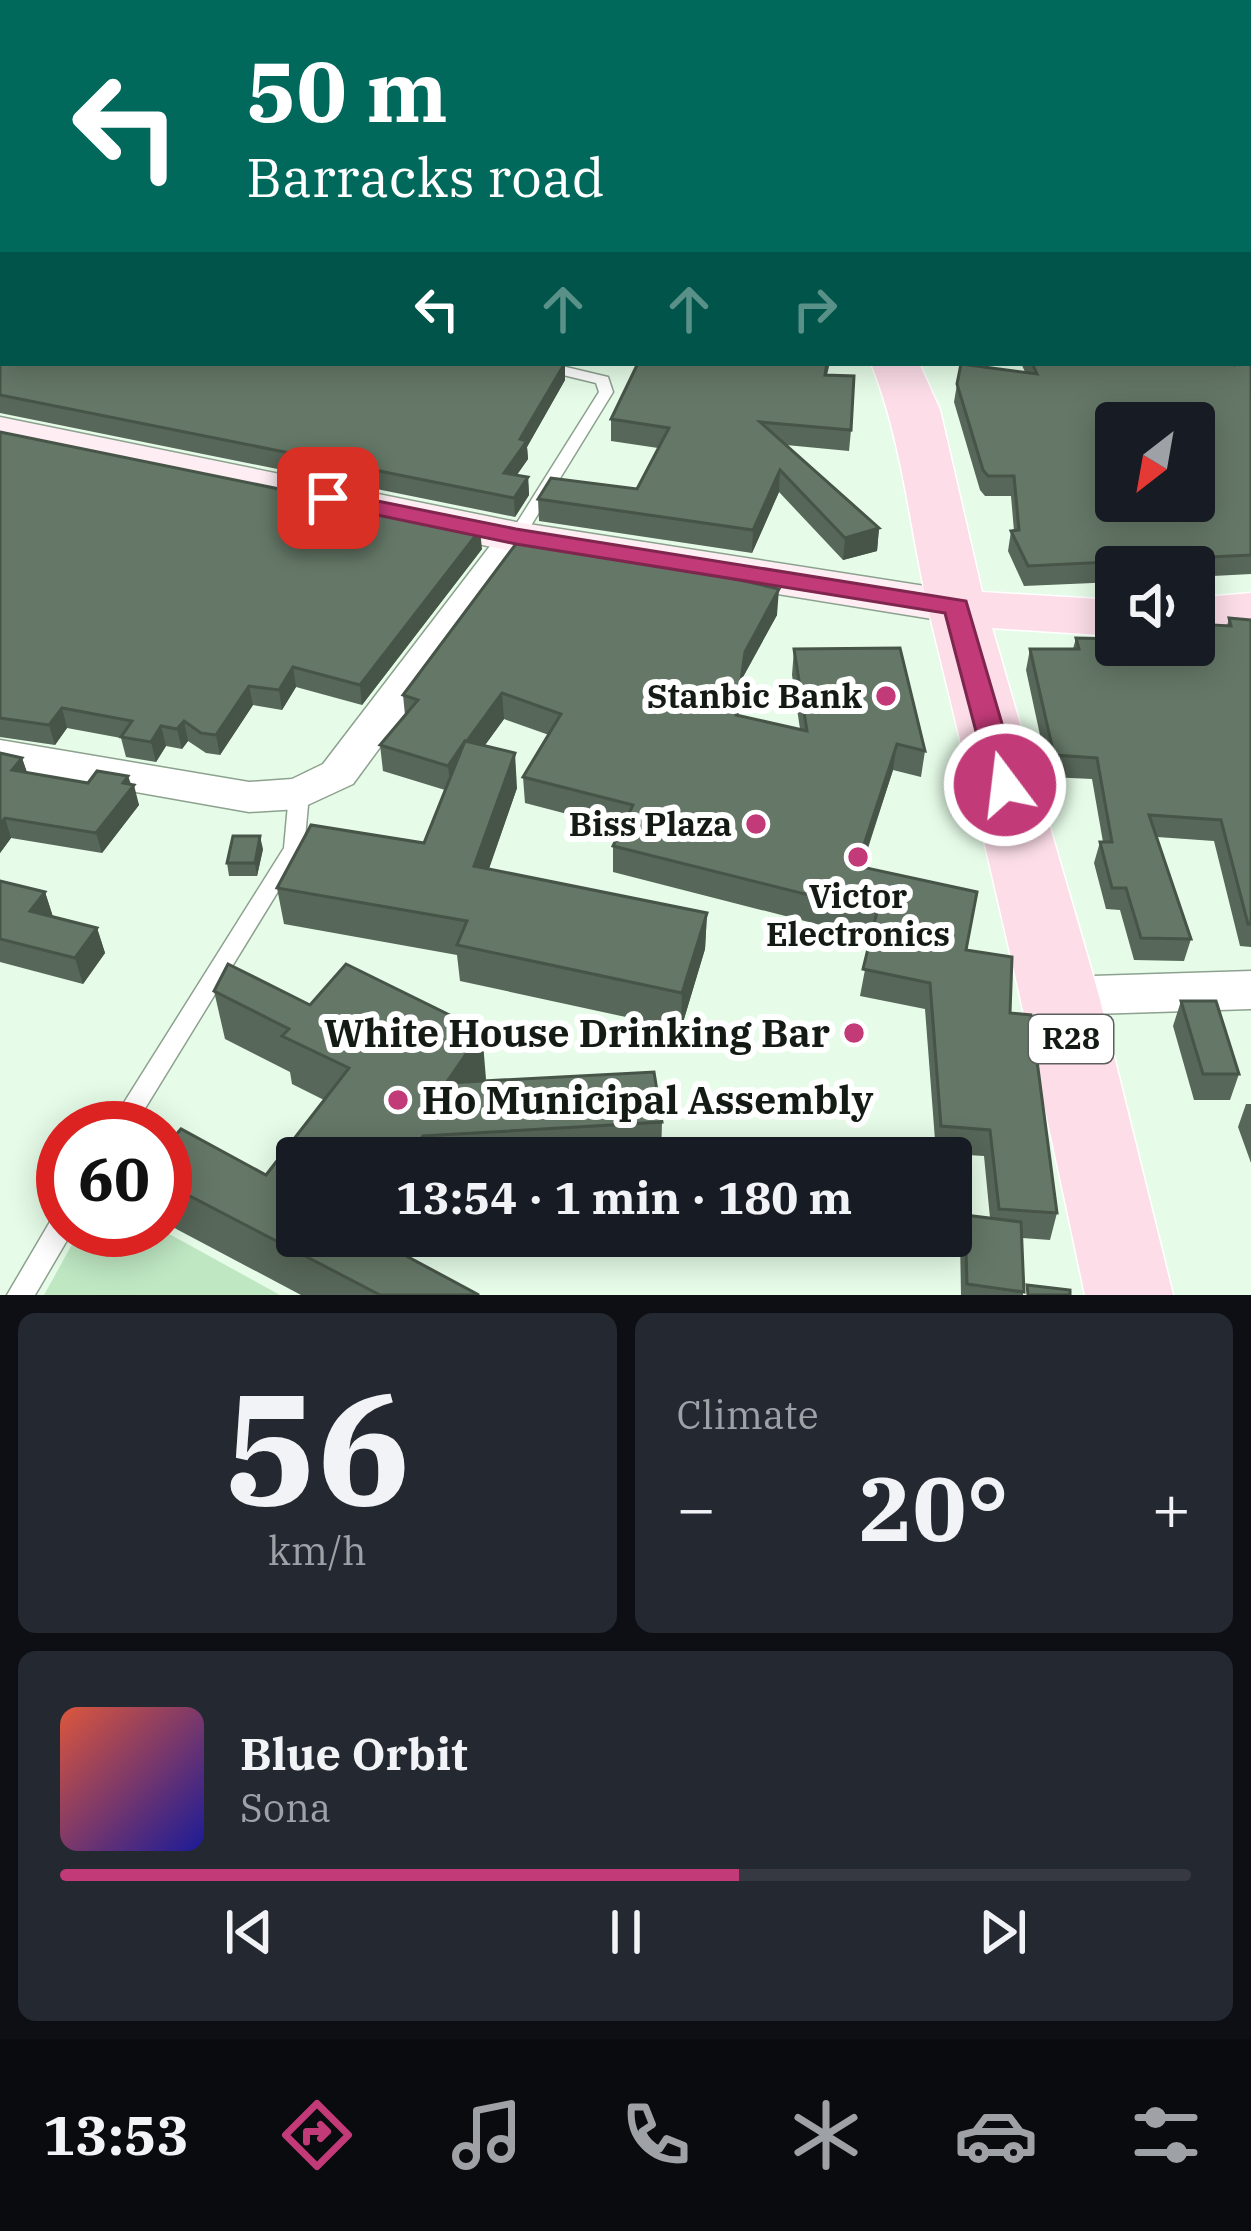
<!DOCTYPE html>
<meta charset="utf-8">
<style>
body{margin:0;font-family:"IBM Plex Serif",serif;background:#242831;color:#f1f3f6;height:100vh;display:flex;flex-direction:column;font-size:45px;white-space:nowrap}
*{box-sizing:border-box;margin:0}
p{font-size:39px;color:#9ea1a6}
.icon{flex:none;width:66px;height:66px;fill:none;stroke:currentColor;stroke-width:2;stroke-linecap:round;stroke-linejoin:round}
.map{position:relative;height:1295px;overflow:hidden}
.side{display:flex;flex-direction:column;gap:18px;padding:18px;background:#0d0f14;flex:1}
.side>*{flex:none}
.top-card{position:absolute;left:0px;top:0px;width:1251px;height:366px;box-shadow:0 6px 30px #0003;background:#00695c;color:#fff;overflow:hidden}
.needle{width:78px;rotate:211deg}
.buttons{position:absolute;left:1095px;top:402px;display:grid;gap:24px}
.buttons a{display:grid;place-items:center;width:120px;height:120px;border-radius:12px;background:#171b24;box-shadow:0 6px 30px #0003;font-size:60px}
.speed{position:absolute;left:36px;top:1101px;display:flex;gap:24px;font-size:60px;font-weight:700;text-align:center}
.speed>*{display:grid;place-content:center;width:156px;height:156px;border-radius:50%;background:#171b24;box-shadow:0 6px 30px #0003;line-height:1}
.speed .limit{border:18px solid #d22;background:#fff;color:#111}
.pin{position:absolute;display:grid;place-items:center;width:102px;height:102px;color:#fff;margin:-51px;border-radius:24px;box-shadow:0 6px 18px #0006}
.me{position:absolute;width:132px;margin:-66px;rotate:345deg;stroke-linejoin:round;filter:drop-shadow(0 0 9px #0008)}
.turn{display:flex;align-items:center;gap:42px;height:252px;padding:0 48px;font-size:54px}
.turn .icon{width:156px;height:156px;stroke-width:2.5}
.turn b{display:block;font-size:84px;line-height:102px}
.lanes{display:flex;align-items:center;height:114px;padding:0 48px;background:#0003;justify-content:center;gap:60px;direction:ltr}
.lanes .off{opacity:.35}
.big{font-size:90px;font-weight:700;line-height:1.1}
.side .widget{flex:1;display:flex;flex-direction:column;justify-content:center;gap:18px;min-width:0;padding:0 42px;border-radius:18px;background:#242831}
.side .dial{align-items:center;gap:0}
.dial b{font-size:156px;line-height:1}
.song{display:flex;align-items:center;gap:36px}
.cover{width:144px;height:144px;border-radius:18px;background:linear-gradient(135deg,hsl(10 70% 55%),hsl(240 70% 35%))}
.played{height:12px;border-radius:6px;background:linear-gradient(90deg,#c23a78 60%,#363941 60%)}
.keys{display:flex;justify-content:space-around;direction:ltr}
.heat{display:flex;justify-content:space-between;align-items:center;font-size:66px;direction:ltr}
.side .tiles{flex:1;display:grid;gap:18px;grid-template-columns:1fr 1fr}
.widget:last-child{grid-column:span 2}
.trip{position:absolute;left:276px;top:1137px;width:696px;height:120px;border-radius:12px;background:#171b24;box-shadow:0 6px 30px #0003;font-weight:700;line-height:120px;text-align:center}
.tab-bar{display:flex;height:192px;justify-content:space-around;align-items:center;background:#090b0e;color:#9ea1a6}
.tab-bar .icon{width:84px;height:84px}
.tab-bar .active{color:#c23a78}
.tab-bar b{font-size:54px;color:#f1f3f6}
.map>svg:first-child{display:block}
</style>
<div class="map">
<svg width="1251" height="1295" viewBox="0 0 1251 1295">
<rect width="100%" height="100%" fill="#e6fce8"/>
<path fill="#bee7c2" d="M80,1230H162L280,1295H44Z"/>
<g fill="none" stroke-linecap="round" stroke-linejoin="round">
<g stroke="#8da18f" stroke-width="3">
<g id="lane">
<path d="M524,363H549L608,377L613,392L524,537L516,542L508,537L599,392L596,383L526,366Z"/>
<path d="M299,787L306,789L309,794L304,849L133,1128H108L284,848L289,794L292,789Z"/>
<path d="M63,1212V1230H73L35,1295H7L54,1215Z"/>
</g>
</g>
<g stroke="#8da18f" stroke-width="3">
<g id="street">
<path d="M516,526L529,529L534,537L529,545L353,784L299,809L249,812L0,768V740L249,782L292,779L323,764L503,529Z"/>
<path d="M1251,971V1009L1061,1015L1044,1010L1036,996L1044,982L1061,977Z"/>
</g>
</g>
<g stroke="#8da18f" stroke-width="3">
<path id="secondary" d="M0,417L516,522L957,591L976,596L983,607L976,618L957,623L516,552L0,445Z"/>
</g>
<g stroke="#fff" stroke-width="3">
<g id="primary">
<path d="M533,0H584L586,3H535Z"/>
<path d="M871,363H919L940,410L982,592L1116,600V636L992,628L1099,996L1173,1295H1085C1038,1069 986,844 931,620C910,534 904,445 871,363Z"/>
<path d="M1251,593V629L1194,634V598Z"/>
</g>
</g>
<use href="#lane" fill="#fff" fill-rule="evenodd"/>
<use href="#street" fill="#fff" fill-rule="evenodd"/>
<use href="#secondary" fill="#feeef3" fill-rule="evenodd"/>
<use href="#primary" fill="#fcdde8" fill-rule="evenodd"/>
</g>
<g fill="#576759">
<path d="M0,0H249L239,3H3V363L565,380L527,447L528,459L517,475L528,477L529,495L515,517L0,413Z"/>
<path d="M397,0H546V3H407Z"/>
<path d="M1248,80L1249,89L1251,88V320L1248,319Z"/>
<path d="M1251,321V574L1194,577V567H1116V582L1024,586L1008,551L1011,531H1014L1011,496H985L980,490L954,402L957,384L1025,372L1021,363H1217L1235,365Z"/>
<path d="M638,363H830L827,375L851,430L849,451L786,445L879,528L877,551L843,560L779,492L752,553L539,521L538,499L637,489L658,448L611,441V419Z"/>
<path d="M0,432L482,549L362,705L296,687L282,710L253,705L220,755L206,753L188,741L182,749L166,746L156,762L126,757L121,738L67,728L55,745L0,737Z"/>
<path d="M723,576L777,615L743,677L738,715L800,729L792,675L794,649L925,751L921,777L893,770L862,867L966,950L1010,1013L1057,1213L1050,1240L1022,1238L1023,1295H961L960,1240L965,1215L990,1218L984,1156L936,1153L925,1009L860,996L871,938L613,872V846L621,828L525,803L523,777L549,735L504,719L485,745L517,788L489,869L707,913L705,949L681,1029L460,981L457,955L284,924L277,888L424,843L445,790L383,771L380,745L405,715L403,695Z"/>
<path d="M1229,618L1251,620V947L1240,946L1214,841L1157,837L1191,939L1184,961L1134,960L1120,910L1106,909L1094,863L1100,842H1103L1092,779L1049,777L1026,670L1030,649H1073L1076,638L1113,639L1116,627V645L1227,626Z"/>
<path d="M0,753L22,758L27,773L88,783L128,776L139,805L102,853L11,838L0,853Z"/>
<path d="M263,849L257,876H229L227,863Z"/>
<path d="M0,881L45,892L53,917L97,928L105,953L83,984L0,962Z"/>
<path d="M214,991L482,1031L485,1081L662,1122L661,1158H297V1236H391L385,1245L479,1295H301L165,1223V1147L266,1175L324,1100L292,1084L290,1072L225,1039Z"/>
<path d="M1181,1001L1239,1074L1230,1100H1194L1173,1026Z"/>
<path d="M1246,1104H1251V1163L1238,1127Z"/>
</g>
<g fill="#475448">
<path d="M565,363V380L527,447L528,459L505,491L504,473L520,439Z"/>
<path d="M780,470L779,492L752,553L753,530Z"/>
<path d="M528,477L529,495L515,517L514,498Z"/>
<path d="M879,528L877,551L843,560L845,538Z"/>
<path d="M480,530L482,549L362,705L360,685Z"/>
<path d="M779,589L777,615L743,677L735,741L745,652Z"/>
<path d="M293,667L296,687L282,710L279,690Z"/>
<path d="M249,686L253,705L220,755L216,735Z"/>
<path d="M502,693L504,719L451,792L448,766Z"/>
<path d="M62,708L67,728L55,745L49,725Z"/>
<path d="M184,721L188,741L182,749L177,729Z"/>
<path d="M161,726L166,746L156,762L151,742Z"/>
<path d="M897,744L893,770L853,892L857,866Z"/>
<path d="M515,753L517,788L477,902L474,866Z"/>
<path d="M22,758L29,778L12,770Z"/>
<path d="M128,776L131,789L134,785L139,805L102,853L96,833Z"/>
<path d="M5,818L11,838L0,853V824Z"/>
<path d="M260,836L263,849L257,876L255,863Z"/>
<path d="M45,892L53,917L30,911Z"/>
<path d="M707,913L705,949L681,1029L682,993Z"/>
<path d="M97,928L105,953L83,984L75,958Z"/>
<path d="M482,1031L486,1079L451,1131L446,1083Z"/>
<path d="M423,1136L425,1158H406Z"/>
<path d="M356,1236H391L363,1275Z"/>
</g>
<g fill="#657867" stroke="#475448" stroke-width="3" fill-rule="evenodd">
<path d="M0,0H220L233,3H3V363H565L520,439L527,441L504,473L528,477L514,498L0,395Z"/>
<path d="M429,0H534L528,3H423Z"/>
<path d="M719,0H1078L1077,3H719Z"/>
<path d="M1144,0H1251V63L1248,65V3H1143Z"/>
<path d="M1248,81L1249,89L1251,88V301L1248,300Z"/>
<path d="M1251,321V555L1028,566L1011,531L1019,530L1014,476H988L983,470L957,384L961,364L1037,374L1032,363H1217L1235,365L1236,363H1248V329ZM1116,423H1194V501H1116Z"/>
<path d="M638,363H827L825,375L854,376L851,430L760,422L879,528L845,538L780,470L753,530L538,499L551,478L637,489L669,428L611,419Z"/>
<path d="M0,432L480,530L360,685L293,667L279,690L249,686L216,735L201,733L184,721L177,729L161,726L151,742L121,737L132,721L62,708L49,725L0,718Z"/>
<path d="M524,533L724,565L718,575L779,589L745,652L736,715L807,731L794,649L900,648L925,751L897,744L857,866L977,892L966,950L1012,957L1010,1013L1031,1015L1057,1213L999,1209L990,1130L941,1126L930,983L863,969L877,912L613,846L633,805L523,777L561,714L502,693L467,741H465L448,766L380,745L418,700L403,695Z"/>
<path d="M1229,618L1251,620V924H1248L1221,820L1149,815L1191,939L1141,938L1126,888H1112L1100,842H1112L1097,758L1054,755L1030,649H1079L1076,638L1116,639V645H1194V624L1231,626Z"/>
<path d="M465,741L515,753L474,866L707,913L682,993L457,945L467,921L277,888L311,825L424,843Z"/>
<path d="M0,753L22,758L12,770L88,783L97,771L128,776L123,783L134,785L96,833L5,818L0,824Z"/>
<path d="M233,836H260L255,863H227Z"/>
<path d="M0,881L45,892L30,911L97,928L75,958L0,939Z"/>
<path d="M228,964L310,1005L346,964L482,1031L446,1083L654,1072L662,1122L423,1136L406,1158H297V1236H369L479,1295H380L165,1183V1147L181,1129L266,1175L349,1068L282,1036L289,1029L214,991Z"/>
<path d="M1181,1001H1216L1239,1074H1203Z"/>
<path d="M965,1215L1021,1222L1024,1292L967,1284Z"/>
<path d="M1027,1285L1070,1290V1295H1028Z"/>
</g>
<path fill="#c23a78" stroke="#7e264e" stroke-width="3" d="M328,491L516,529L966,601L1020,785L1005,795L990,785L945,613L516,544L320,503L316,498Z"/>
<g fill="#c23a78" stroke="#fff" stroke-width="4.5">
<circle cx="886" cy="696" r="12"/>
<circle cx="756" cy="824" r="12"/>
<circle cx="858" cy="857" r="12"/>
<circle cx="854" cy="1033" r="12"/>
<circle cx="398" cy="1100" r="12"/>
</g>
<g text-anchor="middle" stroke-width="12" stroke-linejoin="round" paint-order="stroke">
<rect fill="#fff" stroke="#5a5f5b" stroke-width="3" x="1029" y="1015" width="84" height="48" rx="9"/>
<g font-size="30" font-weight="bold" fill="#141b15">
<text x="1071" y="1049">R28</text>
</g>
<g font-size="33" font-weight="bold" fill="#141b15" stroke="#fff" text-anchor="end">
<text x="862" y="708">Stanbic Bank</text>
<text x="732" y="836">Biss Plaza</text>
<text x="858" y="908" text-anchor="middle">Victor<tspan x="858" dy="38">Electronics</tspan></text>
</g>
<g font-size="39" font-weight="bold" fill="#141b15" stroke="#fff" text-anchor="end">
<text x="830" y="1047">White House Drinking Bar</text>
<text x="422" y="1114" text-anchor="start">Ho Municipal Assembly</text>
</g>
</g>
</svg>
<div class="buttons">
<a><svg class="needle" viewBox="-14 -14 28 28"><path d="M0-13l5 13h-10z" fill="#e53935"/><path d="M0 13l5-13h-10z" fill="#9ea1a6"/></svg></a>
<a><svg class="icon" aria-label="sound" viewBox="0 0 24 24"><path d="M4 9h4l5-4v14l-5-4H4zM17 9q2 3 0 6"/></svg></a>
</div>
<div class="speed"><div class="limit">60</div></div>
<div class="pin" style="left:328px;top:498px;background:#d93025"><svg class="icon" aria-label="arrive" viewBox="0 0 24 24"><path d="M6 21V4h12l-3 4 3 4H6"/></svg></div>
<svg class="me" style="left:1005px;top:785px" viewBox="-20 -20 40 40"><circle r="17" fill="#c23a78" stroke="#fff" stroke-width="3"/><path d="M0-11L8 9 0 5-8 9z" fill="#fff"/></svg>
<div class="trip">13:54 · 1 min · 180 m</div>
<div class="top-card">
<div class="turn"><svg class="icon" aria-label="left" viewBox="0 0 24 24"><path d="M17 20v-9H6M10 6l-5 5 5 5"/></svg><div><b>50 m</b>Barracks road</div></div>
<div class="lanes"><svg class="icon" aria-label="left" viewBox="0 0 24 24"><path d="M17 20v-9H6M10 6l-5 5 5 5"/></svg><svg class="icon off" aria-label="ahead" viewBox="0 0 24 24"><path d="M12 20V5M6 11l6-6 6 6"/></svg><svg class="icon off" aria-label="ahead" viewBox="0 0 24 24"><path d="M12 20V5M6 11l6-6 6 6"/></svg><svg class="icon off" aria-label="right" viewBox="0 0 24 24"><path d="M7 20v-9h11M14 6l5 5-5 5"/></svg></div>
</div>
</div>
<section class="side">
<div class="tiles">
<div class="widget dial"><b>56</b><p>km/h</p></div>
<div class="widget"><p>Climate</p>
<div class="heat"><a>−</a><b class="big">20°</b><a>+</a></div>
</div>
<div class="widget">
<div class="song"><i class="cover"></i><div><b>Blue Orbit</b><p>Sona</p></div></div>
<div class="played"></div>
<div class="keys"><svg class="icon" aria-label="previous" viewBox="0 0 24 24"><path d="M18 5L8 12l10 7zM5 5v14"/></svg><svg class="icon" aria-label="pause" viewBox="0 0 24 24"><path d="M8 5v14M16 5v14"/></svg><svg class="icon" aria-label="next" viewBox="0 0 24 24"><path d="M6 5l10 7-10 7zM19 5v14"/></svg></div>
</div>
</div>
</section>
<nav class="tab-bar">
<b>13:53</b>
<svg class="icon active" aria-label="directions" viewBox="0 0 24 24"><path d="M12 3l9 9-9 9-9-9zM9 14v-3h6M13 9l2 2-2 2"/></svg>
<svg class="icon" aria-label="music" viewBox="0 0 24 24"><path d="M9 18V5l10-2v13"/><circle cx="6" cy="18" r="3"/><circle cx="16" cy="16" r="3"/></svg>
<svg class="icon" aria-label="phone" viewBox="0 0 24 24"><path d="M5 4h4l2 5-3 2q2 4 5 5l2-3 5 2v4C11 20 4 13 5 4z"/></svg>
<svg class="icon" aria-label="climate" viewBox="0 0 24 24"><path d="M12 3v18M4 7l16 10M4 17L20 7"/></svg>
<svg class="icon" aria-label="car" viewBox="0 0 24 24"><path d="M5 17H2v-5l4-1 3-4h7l3 4 3 1v5h-3M9 17h6M6 11h13"/><circle cx="7" cy="17" r="2"/><circle cx="17" cy="17" r="2"/></svg>
<svg class="icon" aria-label="filters" viewBox="0 0 24 24"><path d="M4 7h16M4 17h16"/><circle cx="9" cy="7" r="2"/><circle cx="15" cy="17" r="2"/></svg>
</nav>
